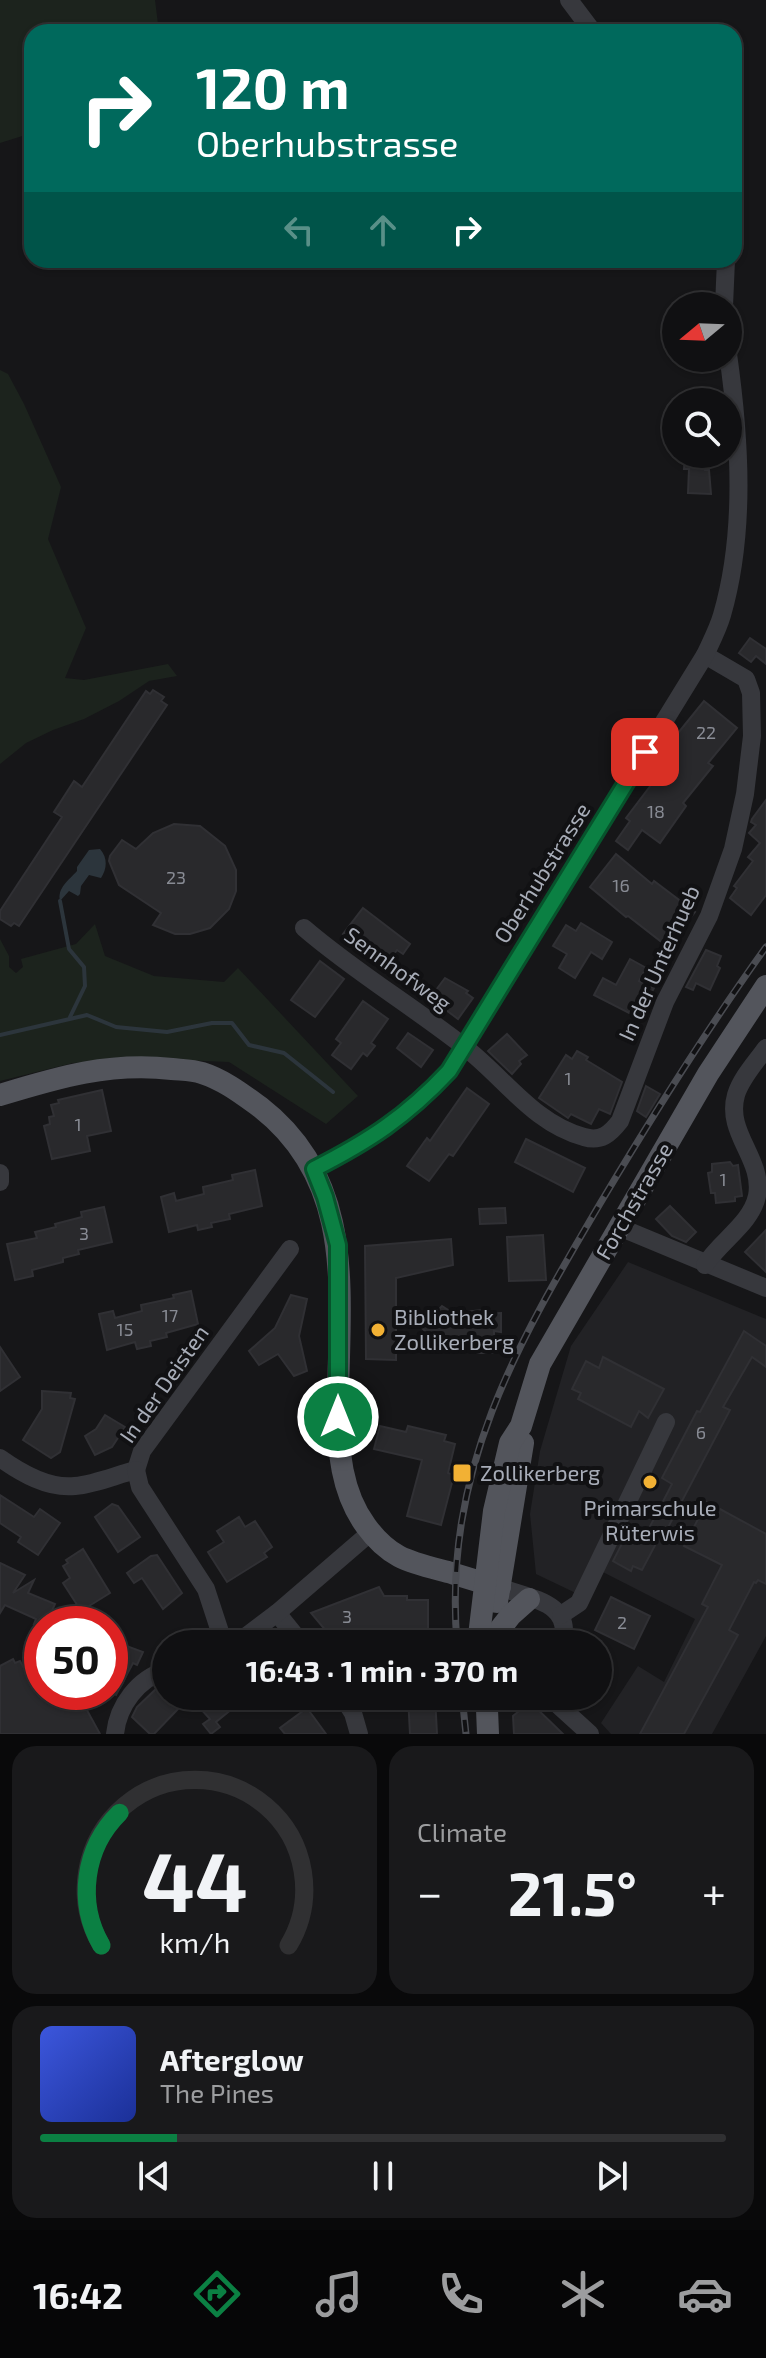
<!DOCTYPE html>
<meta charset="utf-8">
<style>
body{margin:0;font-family:"Exo 2",sans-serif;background:#19191b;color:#f1f3f6;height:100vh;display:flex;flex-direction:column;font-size:30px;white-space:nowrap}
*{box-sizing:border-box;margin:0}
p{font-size:26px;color:#9c9d9f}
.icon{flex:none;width:44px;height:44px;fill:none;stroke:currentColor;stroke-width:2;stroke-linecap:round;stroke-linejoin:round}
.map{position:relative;height:1734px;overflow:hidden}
.details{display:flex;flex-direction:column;gap:12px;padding:12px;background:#09090a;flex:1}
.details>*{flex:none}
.guide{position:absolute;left:24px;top:24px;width:718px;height:244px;border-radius:24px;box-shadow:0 2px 6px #0004,0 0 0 2px #303032;background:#00695c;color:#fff;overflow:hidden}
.needle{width:52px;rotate:251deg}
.tools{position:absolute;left:662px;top:292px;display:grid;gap:16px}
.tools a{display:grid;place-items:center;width:80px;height:80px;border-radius:50%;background:#101012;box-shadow:0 2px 6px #0004,0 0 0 2px #303032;font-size:40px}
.speed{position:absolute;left:24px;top:1606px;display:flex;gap:16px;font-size:40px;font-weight:700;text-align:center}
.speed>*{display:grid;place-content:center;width:104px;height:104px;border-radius:50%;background:#101012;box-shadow:0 2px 6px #0004,0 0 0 2px #303032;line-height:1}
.speed .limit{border:12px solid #d22;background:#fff;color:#111}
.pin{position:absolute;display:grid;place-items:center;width:68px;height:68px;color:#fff;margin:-34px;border-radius:16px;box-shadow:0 4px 12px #0006}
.me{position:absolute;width:88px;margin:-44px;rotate:0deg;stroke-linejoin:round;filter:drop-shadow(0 0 6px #0008)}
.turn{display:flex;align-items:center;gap:28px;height:168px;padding:0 40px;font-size:36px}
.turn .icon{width:104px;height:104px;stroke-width:2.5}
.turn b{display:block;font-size:56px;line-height:68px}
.lanes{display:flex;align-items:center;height:76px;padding:0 40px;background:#0003;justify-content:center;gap:40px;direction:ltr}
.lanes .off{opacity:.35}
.big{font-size:60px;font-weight:700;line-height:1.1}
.details .widget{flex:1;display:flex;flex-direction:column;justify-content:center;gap:12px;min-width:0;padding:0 28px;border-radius:24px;background:#19191b}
.details .dial{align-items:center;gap:0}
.dial svg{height:208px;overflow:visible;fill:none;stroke:#303032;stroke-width:7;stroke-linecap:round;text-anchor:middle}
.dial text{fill:#f1f3f6;stroke:none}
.song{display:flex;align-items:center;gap:24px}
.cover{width:96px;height:96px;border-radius:12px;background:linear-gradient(135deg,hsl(230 70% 55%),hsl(230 70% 35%))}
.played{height:8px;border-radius:4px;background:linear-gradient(90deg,#0b8043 20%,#303032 20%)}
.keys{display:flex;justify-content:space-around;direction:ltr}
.heat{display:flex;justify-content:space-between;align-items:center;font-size:44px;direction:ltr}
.details .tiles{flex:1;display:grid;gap:12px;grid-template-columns:1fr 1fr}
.widget:last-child{grid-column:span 2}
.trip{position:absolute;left:152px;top:1630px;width:460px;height:80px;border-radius:40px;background:#101012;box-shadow:0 2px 6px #0004,0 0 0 2px #303032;font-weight:700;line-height:80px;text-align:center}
.tabs{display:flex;height:128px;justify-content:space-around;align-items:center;background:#060607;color:#9c9d9f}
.tabs .icon{width:56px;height:56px}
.tabs .current{color:#0b8043}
.tabs b{font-size:36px;color:#f1f3f6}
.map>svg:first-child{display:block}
</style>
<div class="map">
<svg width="766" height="1734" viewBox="0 0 766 1734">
<rect width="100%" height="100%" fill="#161618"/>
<path fill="#222225" d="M628,1262L766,1319V1636L712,1734H611L601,1723L638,1666L664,1682L695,1619L595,1568L582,1596L536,1574L530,1514L540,1451L571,1346Z"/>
<g fill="#1c231d">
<path d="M0,0H155L159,32H32V133L0,143Z"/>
<path d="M0,370L8,374L24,404L61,487L48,539L86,628L65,678L84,680L168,664L177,676L149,681L119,701L84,719L53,730L26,743L0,764Z"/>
<path d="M95,924L105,956L154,976L224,982L238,968L358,1096L326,1124L229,1062L155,1059L73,1063L0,1081V939L9,956V967L16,973L23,967L21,959L76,944Z"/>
</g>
<path fill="#2c353c" d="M100,849C108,858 107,869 101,878L89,875L81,886L80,894L78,896L69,891L60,901C57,888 69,880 77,871V867L89,850Z"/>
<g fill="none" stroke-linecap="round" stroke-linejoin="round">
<g stroke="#2c353c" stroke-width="4">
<path d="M60,901L69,949L84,967L85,986L70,1017"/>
<path d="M0,1035L87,1015L116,1027L167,1032L212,1023H232L249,1045L284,1053L333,1092"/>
</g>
</g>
<g fill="#29292c" stroke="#303034" stroke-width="2">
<path d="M685,454H706L705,470H709L711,494L688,493L689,469H684Z"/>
<path d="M750,638L766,649V664L756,656L751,662L739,653Z"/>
<path d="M153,690L164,697L161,701L167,705L19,926L14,923L11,926L0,919V911L62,817L54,812L74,781L82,787L146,691L150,694Z"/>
<path d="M704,701L737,728L708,763L713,766L683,803L686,806L660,843L642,830L628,850L616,841L630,821L626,818L654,781L648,778L678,742L674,738Z"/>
<path d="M766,800V895L751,915L730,898L737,888L734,886L753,861L748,857L760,843L749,833L756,825L751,822L752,819Z"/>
<path d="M174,824L200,826L225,846L236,870V891L229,909L210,928L190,934H175L153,925L161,913L119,885L109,861L110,856L122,840L136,849L153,833Z"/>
<path d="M616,854L652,884L654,881L695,912L668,947L628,916L626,917L590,887Z"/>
<path d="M363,908L410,944L403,954L397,950L385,966L343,934Z"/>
<path d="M581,923L612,942L602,959L591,952L575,978L559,968L567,954L553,946L566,925L576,931Z"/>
<path d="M706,950L721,956L717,966L720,968L710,990L696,983L693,990L686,987Z"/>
<path d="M630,959L646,968L639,981L654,988L642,1010L633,1005L629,1013L594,995L603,978L616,985Z"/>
<path d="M320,961L344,979L315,1017L291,1000Z"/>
<path d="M445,978L468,991L466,993L473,998L458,1019L430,998Z"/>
<path d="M363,1001L388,1019L371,1043L375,1046L367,1056L363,1053L351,1069L332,1055L341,1043L336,1039Z"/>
<path d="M408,1033L433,1050L421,1067L397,1048Z"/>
<path d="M507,1034L527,1055L519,1061L521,1064L512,1074L488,1051Z"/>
<path d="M577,1051L588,1057L586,1060L622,1082L610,1114L599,1109L591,1124L571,1114L568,1118L539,1098L566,1055L572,1059Z"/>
<path d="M646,1086L660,1094L646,1117L637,1111Z"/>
<path d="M467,1088L489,1104L453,1156L449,1154L429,1181L407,1166L427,1138L430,1141Z"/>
<path d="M102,1090L111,1131L87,1136L90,1151L52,1159L44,1126L50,1124L49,1117L54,1116L51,1105L59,1103L58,1100Z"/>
<path d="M526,1139L585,1168L573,1192L515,1162Z"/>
<path d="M730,1162L733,1166L738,1165L742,1196L735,1197V1201L716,1203L715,1193H711L708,1173L712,1172V1164Z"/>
<path d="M255,1170L262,1206L229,1214L230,1219L211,1223L212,1227L198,1230L197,1225L169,1232L161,1197L174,1193L176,1201L204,1194L203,1187L233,1180L232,1175Z"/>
<path d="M670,1206L696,1232L686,1242L672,1236L656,1219Z"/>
<path d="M104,1207L112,1242L78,1250L79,1254L63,1258V1262L32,1270L33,1276L15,1280L7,1244L37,1238L35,1232L56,1227L55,1224L82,1217L81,1212Z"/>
<path d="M505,1208L506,1223L480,1224L479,1209Z"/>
<path d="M766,1230V1272L745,1252Z"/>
<path d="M543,1235L546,1280L509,1281L507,1237Z"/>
<path d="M451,1239L453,1265L396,1278V1360L366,1359L365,1246Z"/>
<path d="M191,1291L198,1324L166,1333L167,1337L150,1341L151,1346L137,1349L135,1342L107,1350L99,1314L113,1311L115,1318L142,1311L141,1305L174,1298L173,1295Z"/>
<path d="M291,1295L307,1299L299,1336L307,1371L294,1376L278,1354L259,1365L249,1351L275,1328Z"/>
<path d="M442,1306L453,1313L482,1310V1314L501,1313V1332L494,1331V1353H477V1346L455,1347V1352H438L423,1337L427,1333L421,1327Z"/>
<path d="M744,1331L766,1346V1367L752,1357L723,1407L730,1410L664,1535L661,1534L642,1570L633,1566L631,1571L613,1561L629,1530L644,1538L672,1484L662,1478L697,1411L700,1412Z"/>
<path d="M0,1347L20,1377L0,1391Z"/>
<path d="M603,1357L664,1389L648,1418L639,1411L631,1427L578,1399L581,1393L572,1389L586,1361L599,1368Z"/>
<path d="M42,1391L71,1393L70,1398L75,1399L60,1452L51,1458L23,1440L42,1409Z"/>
<path d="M105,1415L125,1427L112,1447L95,1455L85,1436L96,1429Z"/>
<path d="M380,1426L406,1432L408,1426L446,1435L444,1441L455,1444L448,1473L454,1475L441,1525L407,1516L422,1460L374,1449Z"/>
<path d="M0,1495L34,1517L40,1509L60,1523L38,1555L18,1542L21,1537L0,1523Z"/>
<path d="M707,1502L766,1534V1584L758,1580L756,1583L754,1582L729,1630L738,1635L684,1734H640L708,1607L702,1604L722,1565L684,1546Z"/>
<path d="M112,1504L118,1506L140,1537L118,1552L95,1517Z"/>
<path d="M239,1517L245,1527L255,1521L272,1547L264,1553L267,1557L227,1582L208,1552L224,1542L217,1531Z"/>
<path d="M83,1549L110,1593L81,1611L63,1583L70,1578L63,1566L68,1563L66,1560Z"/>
<path d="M157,1555L182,1593L163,1609L142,1578L134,1583L127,1573L151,1556Z"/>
<path d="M0,1563L25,1575L13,1593L34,1580L28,1593L55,1604L46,1624H34L36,1619L5,1605L0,1613Z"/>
<path d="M379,1587L384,1596H407V1600H428V1639H406V1644H337L311,1613Z"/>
<path d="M611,1597L650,1616L634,1649L595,1630Z"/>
<path d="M110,1640L143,1652L137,1665L133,1663L116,1695L110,1692Z"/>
<path d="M13,1659L15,1663L20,1661L37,1692H77L100,1734H0V1666Z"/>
<path d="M598,1666L612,1674L598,1699Z"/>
<path d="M158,1687L179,1708L154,1734H150L132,1717L137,1707Z"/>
<path d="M215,1696H248L216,1722L220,1727L211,1734L203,1724L210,1719L200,1708Z"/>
<path d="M408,1696H435L437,1734H410Z"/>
<path d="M530,1702L563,1734H514L513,1716Z"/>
<path d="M307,1708L326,1734H285L280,1728Z"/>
</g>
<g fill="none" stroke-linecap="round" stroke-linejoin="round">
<g stroke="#37383d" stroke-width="18">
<path d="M569,0L593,32"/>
<path d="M724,306L726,260"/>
<path d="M304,928C355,972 414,1007 467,1049C506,1080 535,1124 584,1137C601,1142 610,1134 620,1121L665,1002L709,916L733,849L745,794L752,736L751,693L746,679L705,655"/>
<path d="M314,1169C369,1141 406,1117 449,1071L705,655C711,642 718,629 722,615C746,532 740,439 728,354"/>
<path d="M0,1173V1182"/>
<path d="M619,1227L766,1288"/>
<path d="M705,1265C720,1241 751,1224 757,1196C764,1159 725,1133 736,1095C741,1078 756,1062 766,1048"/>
<path d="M0,1458C21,1473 48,1489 75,1486C96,1484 116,1475 136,1470"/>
<path d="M136,1470L142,1451L290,1249"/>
<path d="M136,1470L140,1487L206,1589L224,1644"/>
<path d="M500,1587C530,1599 574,1602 562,1644"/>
<path d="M277,1613L302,1644"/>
<path d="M561,1615L579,1603L666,1422"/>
<path d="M236,1644L277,1613L371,1532"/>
<path d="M342,1696L353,1713L359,1734"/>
<path d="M553,1696L556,1703L590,1734"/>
<path d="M115,1734C118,1705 138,1679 166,1670"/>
</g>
<g stroke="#53555c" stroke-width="22">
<path d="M0,1095C59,1077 109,1062 172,1069C182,1070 193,1070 202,1073C224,1080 242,1094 260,1107C359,1184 338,1299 338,1410C338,1450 341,1492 366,1526C390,1559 410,1562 448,1572C465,1577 482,1583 500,1587"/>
<path d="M497,1602L523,1443"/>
<path d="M493,1638L511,1615L529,1599"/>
<path d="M478,1644L494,1511L510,1443L521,1426L540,1364L708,1074L766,986"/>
<path d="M482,1696L487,1709L488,1734"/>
</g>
<g stroke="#4a4c52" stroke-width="7">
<g id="rail">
<path d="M457,1644C443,1470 516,1346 601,1202C653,1115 707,1029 766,947"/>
<path d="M462,1696L466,1734"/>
</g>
</g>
<use href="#rail" stroke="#111113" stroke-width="4" stroke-dasharray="12" stroke-linecap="butt"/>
</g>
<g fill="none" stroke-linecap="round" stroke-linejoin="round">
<g stroke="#07532c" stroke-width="20">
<path id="route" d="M338,1417V1245L325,1197L314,1169C369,1141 406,1117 449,1071L645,752"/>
</g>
<use href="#route" stroke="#0b8043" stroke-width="14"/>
</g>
<g fill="#f2b134" stroke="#111113" stroke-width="3">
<circle cx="378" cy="1330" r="8"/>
<rect x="452" y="1463" width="20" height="20" rx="4"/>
<circle cx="650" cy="1482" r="8"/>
</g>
<g text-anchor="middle" stroke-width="8" stroke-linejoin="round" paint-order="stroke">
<g font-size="18" fill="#888b94">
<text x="706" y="739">22</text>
<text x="656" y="818">18</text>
<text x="176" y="884">23</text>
<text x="621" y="892">16</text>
<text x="568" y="1085">1</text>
<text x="78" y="1131">1</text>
<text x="723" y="1186">1</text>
<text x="84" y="1240">3</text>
<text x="170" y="1322">17</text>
<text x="125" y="1336">15</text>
<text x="701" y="1439">6</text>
<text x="347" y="1623">3</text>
<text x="622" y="1629">2</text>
</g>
<g font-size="22" fill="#a8adb8" stroke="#111113">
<text transform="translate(542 873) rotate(-58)" y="8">Oberhubstrasse</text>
<text transform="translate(659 963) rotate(-66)" y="8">In der Unterhueb</text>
<text transform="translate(398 969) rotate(36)" y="8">Sennhofweg</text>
<text transform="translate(634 1201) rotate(-60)" y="8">Forchstrasse</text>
<text transform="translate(164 1384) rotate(-55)" y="8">In der Deisten</text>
</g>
<g font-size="22" fill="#a8adb8" stroke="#111113" text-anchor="start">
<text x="394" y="1325">Bibliothek<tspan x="394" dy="25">Zollikerberg</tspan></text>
<text x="480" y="1481">Zollikerberg</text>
<text x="650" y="1516" text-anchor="middle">Primarschule<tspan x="650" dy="25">Rüterwis</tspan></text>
</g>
</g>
</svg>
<div class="tools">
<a><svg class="needle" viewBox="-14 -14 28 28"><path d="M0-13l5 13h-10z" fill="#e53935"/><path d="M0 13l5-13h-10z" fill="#9c9d9f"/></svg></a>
<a><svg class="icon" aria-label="search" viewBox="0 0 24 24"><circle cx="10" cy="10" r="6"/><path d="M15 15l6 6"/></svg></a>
</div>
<div class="speed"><div class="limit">50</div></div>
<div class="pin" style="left:645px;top:752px;background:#d93025"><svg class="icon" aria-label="arrive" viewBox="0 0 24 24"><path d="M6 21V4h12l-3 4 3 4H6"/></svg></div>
<svg class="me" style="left:338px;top:1417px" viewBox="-20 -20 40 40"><circle r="17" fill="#0b8043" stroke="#fff" stroke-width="3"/><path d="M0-11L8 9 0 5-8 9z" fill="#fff"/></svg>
<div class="trip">16:43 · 1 min · 370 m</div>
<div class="guide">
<div class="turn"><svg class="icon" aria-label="right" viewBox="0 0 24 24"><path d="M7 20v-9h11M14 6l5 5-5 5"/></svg><div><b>120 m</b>Oberhubstrasse</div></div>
<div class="lanes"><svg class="icon off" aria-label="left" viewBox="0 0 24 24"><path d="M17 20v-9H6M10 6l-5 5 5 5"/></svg><svg class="icon off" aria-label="ahead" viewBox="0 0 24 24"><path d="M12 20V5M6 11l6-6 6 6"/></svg><svg class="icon" aria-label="right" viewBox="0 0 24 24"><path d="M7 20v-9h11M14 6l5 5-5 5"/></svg></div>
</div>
</div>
<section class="details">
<div class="tiles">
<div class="widget dial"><svg viewBox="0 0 100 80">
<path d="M14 69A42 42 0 1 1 86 69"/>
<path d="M14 69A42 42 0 0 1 21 18" stroke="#0b8043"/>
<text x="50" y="56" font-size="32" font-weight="700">44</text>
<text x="50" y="72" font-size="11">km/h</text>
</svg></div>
<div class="widget"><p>Climate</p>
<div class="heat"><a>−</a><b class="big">21.5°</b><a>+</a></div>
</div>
<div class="widget">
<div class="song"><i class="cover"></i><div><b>Afterglow</b><p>The Pines</p></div></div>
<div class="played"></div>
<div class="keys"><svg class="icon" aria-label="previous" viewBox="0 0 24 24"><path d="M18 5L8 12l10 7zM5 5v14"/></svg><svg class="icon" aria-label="pause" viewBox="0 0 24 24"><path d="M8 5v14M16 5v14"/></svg><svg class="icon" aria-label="next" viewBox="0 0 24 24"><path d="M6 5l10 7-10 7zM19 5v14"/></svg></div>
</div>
</div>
</section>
<nav class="tabs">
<b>16:42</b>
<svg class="icon current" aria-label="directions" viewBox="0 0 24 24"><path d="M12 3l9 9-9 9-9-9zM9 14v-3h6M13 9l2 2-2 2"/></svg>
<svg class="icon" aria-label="music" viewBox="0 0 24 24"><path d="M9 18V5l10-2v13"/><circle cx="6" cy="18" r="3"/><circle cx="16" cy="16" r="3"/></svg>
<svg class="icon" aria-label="phone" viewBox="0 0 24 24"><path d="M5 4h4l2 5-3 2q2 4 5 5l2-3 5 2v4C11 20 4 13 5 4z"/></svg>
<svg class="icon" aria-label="climate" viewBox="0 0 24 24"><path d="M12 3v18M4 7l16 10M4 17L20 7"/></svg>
<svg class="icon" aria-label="car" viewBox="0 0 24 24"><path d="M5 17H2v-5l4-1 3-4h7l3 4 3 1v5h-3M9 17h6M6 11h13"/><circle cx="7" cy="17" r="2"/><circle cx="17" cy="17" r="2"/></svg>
</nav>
